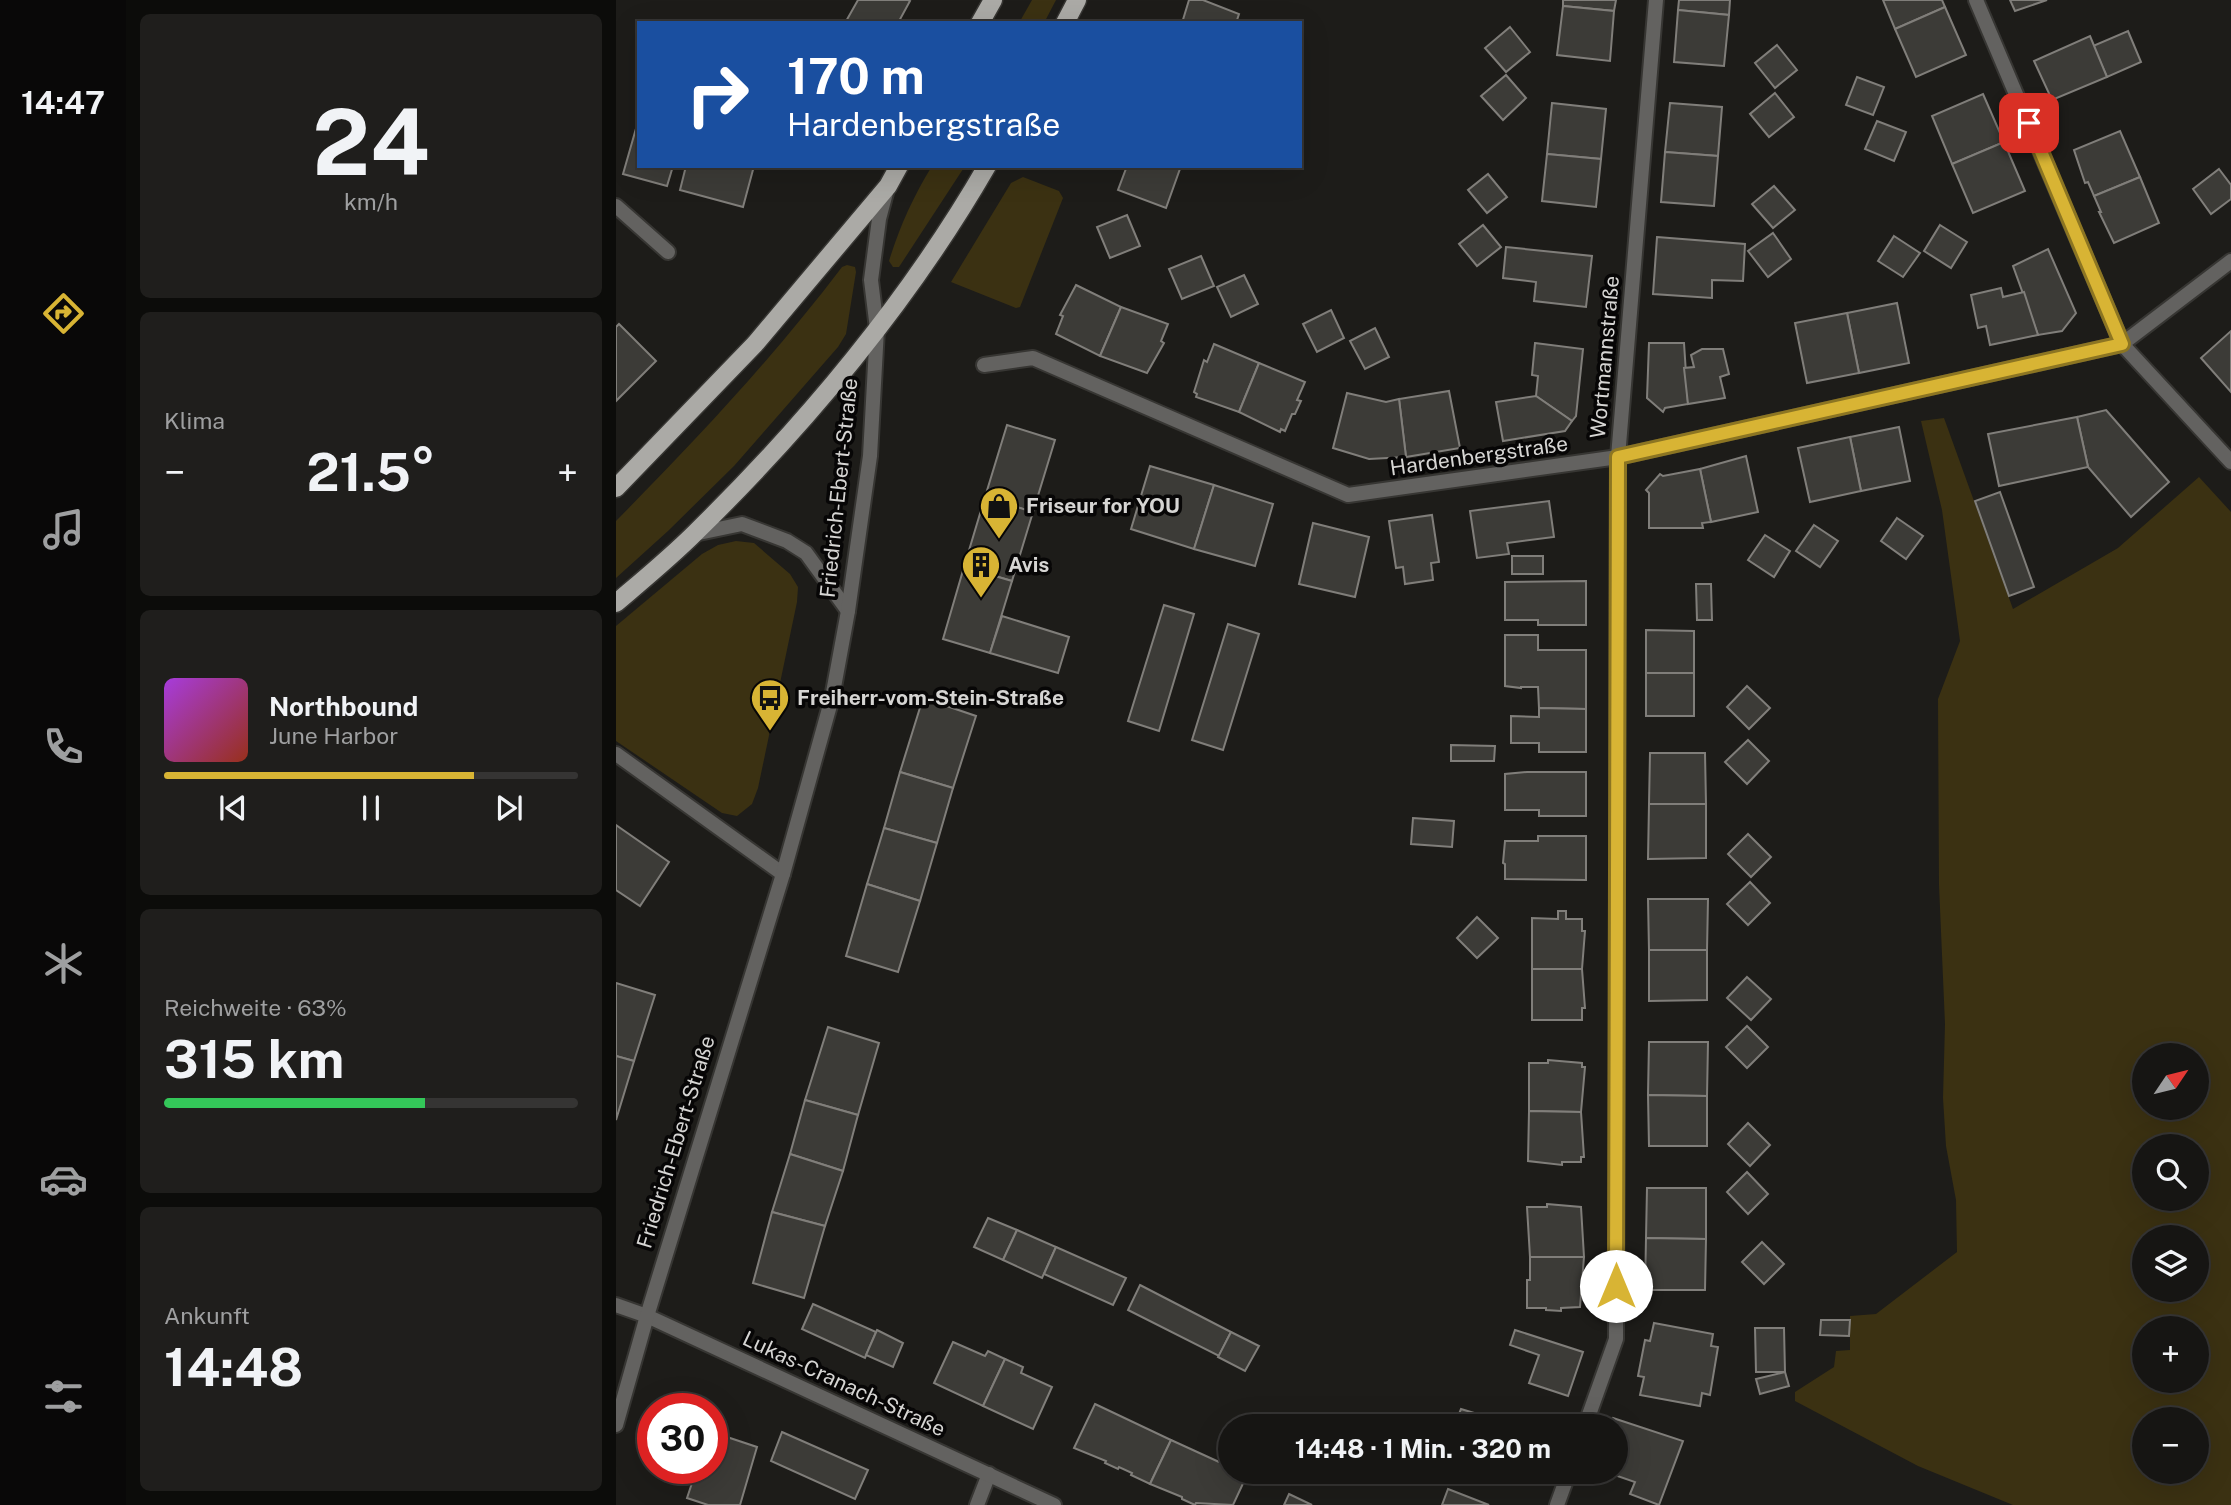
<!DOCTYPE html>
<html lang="de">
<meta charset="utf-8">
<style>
body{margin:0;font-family:"Public Sans",sans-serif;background:#1f1e1c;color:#f1f3f6;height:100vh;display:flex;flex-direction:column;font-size:26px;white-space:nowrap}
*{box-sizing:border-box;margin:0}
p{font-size:23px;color:#9e9fa0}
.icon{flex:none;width:38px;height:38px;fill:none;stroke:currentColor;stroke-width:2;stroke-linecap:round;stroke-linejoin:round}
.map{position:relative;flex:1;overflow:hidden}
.panel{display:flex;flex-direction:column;gap:14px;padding:14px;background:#0c0c0a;width:490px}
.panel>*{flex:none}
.top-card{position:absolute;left:21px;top:21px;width:665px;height:147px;border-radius:0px;box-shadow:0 7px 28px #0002,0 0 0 2px #353433;background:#1a4fa0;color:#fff;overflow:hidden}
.needle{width:46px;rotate:55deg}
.tools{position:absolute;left:1516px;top:1043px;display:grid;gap:14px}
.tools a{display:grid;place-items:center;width:77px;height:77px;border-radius:50%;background:#161513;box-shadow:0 7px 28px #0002,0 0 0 2px #353433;font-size:35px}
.speed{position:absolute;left:21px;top:1393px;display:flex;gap:14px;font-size:35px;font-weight:700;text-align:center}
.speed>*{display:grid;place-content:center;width:91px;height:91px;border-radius:50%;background:#161513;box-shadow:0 7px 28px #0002,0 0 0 2px #353433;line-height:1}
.speed .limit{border:10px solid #d22;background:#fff;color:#111}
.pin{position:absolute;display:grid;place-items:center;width:60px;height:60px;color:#fff;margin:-30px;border-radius:14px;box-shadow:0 4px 10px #0006}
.me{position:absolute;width:77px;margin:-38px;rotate:0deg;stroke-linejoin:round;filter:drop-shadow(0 0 5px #0008)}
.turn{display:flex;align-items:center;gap:24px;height:147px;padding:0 35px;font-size:32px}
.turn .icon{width:91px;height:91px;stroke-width:2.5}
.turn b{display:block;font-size:49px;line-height:60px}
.big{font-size:52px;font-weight:700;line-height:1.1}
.panel .card{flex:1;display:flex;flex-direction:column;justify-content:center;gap:10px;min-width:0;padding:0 24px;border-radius:10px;background:#1f1e1c}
.panel .dial{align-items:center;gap:0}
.dial b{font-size:91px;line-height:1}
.song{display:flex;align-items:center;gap:21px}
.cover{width:84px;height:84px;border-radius:10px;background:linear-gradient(135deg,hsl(280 70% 55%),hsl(10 70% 35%))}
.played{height:7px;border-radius:4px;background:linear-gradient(90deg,#d8b434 75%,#353433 75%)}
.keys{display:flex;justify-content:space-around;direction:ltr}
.heat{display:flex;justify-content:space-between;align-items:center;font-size:38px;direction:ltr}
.charge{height:10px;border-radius:5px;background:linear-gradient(90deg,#34c759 63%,#353433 0)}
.trip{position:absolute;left:602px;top:1414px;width:410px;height:70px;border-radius:35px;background:#161513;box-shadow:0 7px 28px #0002,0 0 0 2px #353433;font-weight:700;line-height:70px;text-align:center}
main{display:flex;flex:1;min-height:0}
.dock{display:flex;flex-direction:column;width:126px;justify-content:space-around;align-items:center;background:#090808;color:#9e9fa0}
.dock .icon{width:49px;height:49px}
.dock .on{color:#d8b434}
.dock b{font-size:32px;color:#f1f3f6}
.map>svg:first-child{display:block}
</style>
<main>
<nav class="dock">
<b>14:47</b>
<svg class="icon on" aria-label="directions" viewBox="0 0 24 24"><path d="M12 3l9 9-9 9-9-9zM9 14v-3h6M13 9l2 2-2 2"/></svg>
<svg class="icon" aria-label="music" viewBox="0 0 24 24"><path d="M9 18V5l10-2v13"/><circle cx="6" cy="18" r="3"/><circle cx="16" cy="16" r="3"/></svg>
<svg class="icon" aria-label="phone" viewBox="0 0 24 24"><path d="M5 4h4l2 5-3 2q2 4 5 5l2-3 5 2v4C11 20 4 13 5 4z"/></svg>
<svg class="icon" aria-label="climate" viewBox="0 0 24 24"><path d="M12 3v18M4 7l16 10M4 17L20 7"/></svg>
<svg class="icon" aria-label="car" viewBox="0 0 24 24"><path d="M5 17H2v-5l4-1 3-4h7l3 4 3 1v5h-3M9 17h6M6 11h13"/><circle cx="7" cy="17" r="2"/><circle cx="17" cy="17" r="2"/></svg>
<svg class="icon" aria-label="filters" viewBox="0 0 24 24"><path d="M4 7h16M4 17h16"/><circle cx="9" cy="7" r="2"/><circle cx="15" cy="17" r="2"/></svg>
</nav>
<section class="panel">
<div class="card dial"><b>24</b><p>km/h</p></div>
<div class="card"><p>Klima</p>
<div class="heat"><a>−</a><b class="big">21.5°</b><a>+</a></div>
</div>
<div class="card">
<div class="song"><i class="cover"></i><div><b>Northbound</b><p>June Harbor</p></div></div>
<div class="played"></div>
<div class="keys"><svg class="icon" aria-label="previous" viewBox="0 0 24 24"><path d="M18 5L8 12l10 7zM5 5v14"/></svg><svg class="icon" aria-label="pause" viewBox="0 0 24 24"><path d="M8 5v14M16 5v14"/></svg><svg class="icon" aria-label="next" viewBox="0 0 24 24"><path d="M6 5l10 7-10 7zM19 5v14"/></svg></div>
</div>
<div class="card"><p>Reichweite · 63%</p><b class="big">315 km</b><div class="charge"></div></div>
<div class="card"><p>Ankunft</p><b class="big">14:48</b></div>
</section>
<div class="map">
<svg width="1615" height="1505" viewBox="0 0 1615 1505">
<rect width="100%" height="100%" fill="#1d1c19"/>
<g fill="#3b3112" fill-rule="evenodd">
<path d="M416,0H440L428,23H403Z"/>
<path d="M316,166H349L283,267H277L273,261C283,228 297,197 316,166Z"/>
<path d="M407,177L443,191L447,198L404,307L400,308L335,282L395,183Z"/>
<path d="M231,265L239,267L240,272L230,334L222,347L118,466L52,531L0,578V521C80,440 157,358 226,267Z"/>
<path d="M1328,418L1397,609L1502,548L1583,477L1615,512V1505H1397L1302,1466L1179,1401V1392L1218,1367L1220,1351L1234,1350V1316L1260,1314L1341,1252L1340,1200L1330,1146L1327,1098L1329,1024L1323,885L1322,699L1344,641L1326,510L1305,421ZM1528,1055H1580V1108H1528ZM1528,1146H1580V1199H1528ZM1528,1237H1580V1290H1528ZM1528,1328H1580V1381H1528ZM1580,1419V1472H1528V1419Z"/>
<path d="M120,541L138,543L174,574L182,587L181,602L142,788L136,804L121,816L106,813L0,741V626L86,554L102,545Z"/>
</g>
<g fill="#3c3b37" stroke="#807e7a" stroke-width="2">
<path d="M242,0H292L294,1L282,23H229Z"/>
<path d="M573,0H587L623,14L620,23H566Z"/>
<path d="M947,0H1000L998,11L947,6Z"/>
<path d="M1063,0H1114L1113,15L1062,10Z"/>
<path d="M1267,0H1326L1329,7L1279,29Z"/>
<path d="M1394,0H1431L1399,11Z"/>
<path d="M947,6L998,11L994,61L941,55Z"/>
<path d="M1329,7L1350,55L1300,77L1279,29Z"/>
<path d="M1062,10L1113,15L1108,66L1058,62Z"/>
<path d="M894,27L914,52L890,72L869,48Z"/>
<path d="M1512,31L1525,62L1491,77L1477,46Z"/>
<path d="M1474,36L1491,77L1436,100L1418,61Z"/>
<path d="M1161,45L1181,70L1159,88L1139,63Z"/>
<path d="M890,75L910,98L887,120L865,96Z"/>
<path d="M1241,77L1268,87L1257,115L1230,105Z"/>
<path d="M1159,93L1178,117L1153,137L1134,114Z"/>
<path d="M1367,94L1388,142L1336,164L1316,116Z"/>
<path d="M936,103L990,109L985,159L931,154Z"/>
<path d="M1054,103L1106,107L1102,156L1049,152Z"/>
<path d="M1261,121L1290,132L1278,161L1249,149Z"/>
<path d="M21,125H23V166H57L51,186L7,174Z"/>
<path d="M1504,131L1524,177L1478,196L1472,182L1469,183L1458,150Z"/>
<path d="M1388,142L1409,191L1357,213L1336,164Z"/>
<path d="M1049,152L1102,156L1098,206L1045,202Z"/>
<path d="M931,154L985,159L980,207L926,201Z"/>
<path d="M70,166H138L127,207L64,190Z"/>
<path d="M511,166H565L550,208L502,190Z"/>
<path d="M1603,169L1615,185V199L1595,214L1577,189Z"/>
<path d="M872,174L891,197L871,213L852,190Z"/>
<path d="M1524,177L1543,223L1498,243L1483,212H1485L1478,196Z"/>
<path d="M1158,186L1179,210L1157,228L1136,204Z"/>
<path d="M511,215L524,246L494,258L481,227Z"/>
<path d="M867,225L885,247L861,266L843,244Z"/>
<path d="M1324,225L1351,242L1335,268L1308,251Z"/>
<path d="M1157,233L1175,259L1152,277L1132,251Z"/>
<path d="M1278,236L1304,253L1287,277L1262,261Z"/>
<path d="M1041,237L1129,244L1127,281L1096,280V298L1037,294Z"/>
<path d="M890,247L976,256L970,307L918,301L920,282L887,278Z"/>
<path d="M1432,249L1460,313L1446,331L1422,335L1397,266Z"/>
<path d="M585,256L598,286L566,299L553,269Z"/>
<path d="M628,275L642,304L615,317L601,287Z"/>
<path d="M460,285L505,307L484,356L440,334L447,316L444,315Z"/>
<path d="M1385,288L1387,297L1408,292L1422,335L1374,345L1370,326L1362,328L1355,295Z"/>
<path d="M1281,303L1293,363L1243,373L1231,313Z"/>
<path d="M505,307L552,324L545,341L548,343L531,373L484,356Z"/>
<path d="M715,310L728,338L701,352L687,324Z"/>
<path d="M1231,313L1243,373L1191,383L1179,323Z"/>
<path d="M3,324L40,361L0,401V327Z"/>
<path d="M759,328L773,357L749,369L734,341Z"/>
<path d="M1615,331V392L1585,358Z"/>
<path d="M919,343L967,349L960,416L956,421L920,396L922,376L916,375Z"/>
<path d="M1033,343H1068L1072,404L1049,408L1047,412L1031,398Z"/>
<path d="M598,344L643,363L623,412L580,397L581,394L578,392L588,360L591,362Z"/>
<path d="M1086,349H1107L1113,374L1104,377L1109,398L1072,404L1068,368L1078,367L1075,355Z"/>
<path d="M643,363L689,382L681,400L685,401L679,414H676L669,431L665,429L664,432L623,412Z"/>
<path d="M833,391L844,448L790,457L783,399Z"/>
<path d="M731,393L770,402L783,399L790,457L753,459L717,448Z"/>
<path d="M920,396L956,421L949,431L887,441L880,402Z"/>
<path d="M1490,410L1553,482L1515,517L1472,467L1461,417Z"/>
<path d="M1461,417L1472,467L1383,486L1372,434Z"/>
<path d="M391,425L439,440L417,512L369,497Z"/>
<path d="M1283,427L1294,481L1245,491L1234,437Z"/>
<path d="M1234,437L1245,491L1194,502L1182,448Z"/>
<path d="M1130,456L1142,512L1095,522L1084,469Z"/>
<path d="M534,466L598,485L578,549L515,529Z"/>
<path d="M1084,469L1095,522L1086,523L1087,528H1033V493L1030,490L1044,474L1047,476Z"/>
<path d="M598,485L657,504L639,566L578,549Z"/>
<path d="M1384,492L1418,587L1393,596L1359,501Z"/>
<path d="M369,497L417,512L396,581L348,567Z"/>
<path d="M933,501L938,537L891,543L893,554L861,558L854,511Z"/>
<path d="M816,515L823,562L815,563L817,580L789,584L787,567L780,568L773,521Z"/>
<path d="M1281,518L1307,536L1290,559L1265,541Z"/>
<path d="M697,523L753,537L739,597L683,584Z"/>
<path d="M1198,525L1222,541L1204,567L1180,551Z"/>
<path d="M1149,535L1174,551L1158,577L1132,560Z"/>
<rect x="896" y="556" width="31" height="18"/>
<path d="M348,567L396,581L374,653L327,639Z"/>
<path d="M970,581V625H922V620H889V582Z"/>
<path d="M1080,584H1095L1096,620H1081Z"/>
<path d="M548,605L578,614L543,731L512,721Z"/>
<path d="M386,616L453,637L442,673L374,653Z"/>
<path d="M612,624L643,634L607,750L576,740Z"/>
<path d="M1030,630L1078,631V673H1030Z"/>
<path d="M889,635H922V650H970V709L923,708L922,687H905V688L889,686Z"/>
<rect x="1030" y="673" width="48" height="43"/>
<path d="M1131,686L1154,708L1133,729L1111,707Z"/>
<path d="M307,698L360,716L337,788L284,772Z"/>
<path d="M923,708L970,709V752H923V743H895V716L923,717Z"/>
<path d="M1132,740L1153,761L1131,784L1109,762Z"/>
<path d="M835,745L879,746L878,761H835Z"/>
<path d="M1034,753H1089L1090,804H1033Z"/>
<path d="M284,772L337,788L321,843L268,828Z"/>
<path d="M911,772H970V816H923V810H889V774Z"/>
<path d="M1033,804H1090V858L1032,859Z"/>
<path d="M797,818L838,821L836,847L795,844Z"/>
<path d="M0,825L53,862L24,906L0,890Z"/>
<path d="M268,828L321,843L304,901L251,884Z"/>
<path d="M1132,834L1155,857L1135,877L1112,854Z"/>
<path d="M922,836H970V880L889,879V864L887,863L889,841H922Z"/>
<path d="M1134,882L1154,903L1132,925L1111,904Z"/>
<path d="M251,884L304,901L282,972L230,956Z"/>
<path d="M1032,899H1092L1091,950H1033Z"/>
<path d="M942,911H950V919H966V931H969L966,969H916V918L942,919Z"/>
<path d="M861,917L882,938L861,958L841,938Z"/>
<path d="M1033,950H1091V1000L1033,1001Z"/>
<path d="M916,969H966L969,1008H966V1020H916Z"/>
<path d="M1131,977L1155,999L1135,1020L1111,998Z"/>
<path d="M0,983L39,995L18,1061L0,1056Z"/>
<path d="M1131,1026L1152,1047L1131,1068L1110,1047Z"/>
<path d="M212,1027L263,1043L242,1115L189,1100Z"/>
<path d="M1033,1042H1092L1091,1096L1032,1095Z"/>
<path d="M0,1056L18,1061L0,1120Z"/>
<path d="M932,1060L966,1063V1067H969L965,1112L913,1111V1063H932Z"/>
<path d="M1032,1095L1091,1096V1146H1033Z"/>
<path d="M189,1100L242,1115L227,1171L174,1154Z"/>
<path d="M913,1111L965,1112L968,1157H965V1162H946V1165L912,1161Z"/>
<path d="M1132,1123L1154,1145L1134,1166L1112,1144Z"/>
<path d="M174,1154L227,1171L209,1226L156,1212Z"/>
<path d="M1131,1172L1152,1194L1132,1214L1111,1192Z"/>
<path d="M1031,1188H1090V1239L1030,1238Z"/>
<path d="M931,1204L965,1207L968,1257H914L911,1207H931Z"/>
<path d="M156,1212L209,1226L188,1298L137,1283Z"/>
<path d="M372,1218L401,1230L387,1260L358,1247Z"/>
<path d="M401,1230L440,1247L426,1278L387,1260Z"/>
<path d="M1030,1238L1090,1239L1089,1290H1029Z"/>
<path d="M1146,1242L1168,1264L1148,1284L1126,1262Z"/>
<path d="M440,1247L510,1278L497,1305L428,1274Z"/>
<path d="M914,1257H968L964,1307L945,1308V1311L930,1310V1308H911V1280H914Z"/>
<path d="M524,1285L615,1332L603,1356L512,1310Z"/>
<path d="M197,1304L260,1332L249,1358L186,1329Z"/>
<path d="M1205,1320H1234L1233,1336L1204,1335Z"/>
<path d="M1038,1323L1097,1334L1095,1346L1102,1347L1094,1395L1086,1393L1084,1406L1024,1395L1028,1377L1022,1376L1029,1340L1034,1341Z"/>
<path d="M1139,1328H1168L1169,1372H1140Z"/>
<path d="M261,1330L287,1343L277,1367L250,1355Z"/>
<path d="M899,1330L967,1352L952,1396L913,1383L923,1355L894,1345Z"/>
<path d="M615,1332L643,1346L629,1371L602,1357Z"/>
<path d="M337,1342L369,1356L372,1351L389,1359L367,1406L318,1383Z"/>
<path d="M389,1359L407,1367L405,1373L436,1387L417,1429L367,1406Z"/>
<path d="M1169,1372L1173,1386L1144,1394L1140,1379Z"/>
<path d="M479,1404L555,1440L534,1484L515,1475L516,1473L503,1467L502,1469L489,1463L490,1461L458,1448Z"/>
<path d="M845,1409L858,1413L853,1425L862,1426H838Z"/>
<path d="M997,1418L1067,1441L1043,1505L1014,1494L1019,1482L990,1472H999V1426H994Z"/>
<path d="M96,1432L141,1447L124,1505H92L71,1498L81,1468H96Z"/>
<path d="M166,1432L252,1470L239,1499L155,1461Z"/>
<path d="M555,1440L614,1467V1472H624L631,1475L617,1505L580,1503L579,1505L566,1499V1497L534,1484Z"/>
<path d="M832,1489L873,1505H826Z"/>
<path d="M673,1494L696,1505H668Z"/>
</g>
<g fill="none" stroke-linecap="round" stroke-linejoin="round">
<g stroke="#373633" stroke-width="18">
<path id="lane" d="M361,1505L373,1474"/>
</g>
<g stroke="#373633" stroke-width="18">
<g id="street">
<path d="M1360,0L1506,344L1615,462"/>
<path d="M0,206L52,252"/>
<path d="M368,365L417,358L732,495L1002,457L1506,344L1615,261"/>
<path d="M78,534L126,524L171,541L190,553L232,611"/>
<path d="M0,754L167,874"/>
<path d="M0,1305L31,1316L438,1505"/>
<path d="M0,1425L31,1316L167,874L216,698L232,611L254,456L261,329L255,280L263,219L271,189"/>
<path d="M969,1426L1000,1339L1002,457L1040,0"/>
<path d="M941,1505L953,1472"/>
</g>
</g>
<g stroke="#373633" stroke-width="21">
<g id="primary">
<path d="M364,23L377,0"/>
<path d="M449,23L461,0"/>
<path d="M0,488L139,344L272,186L283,166"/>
<path d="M0,603C27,580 55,557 80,532C191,423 293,301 371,166"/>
</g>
</g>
<use href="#lane" stroke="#636260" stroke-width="14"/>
<use href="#street" stroke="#636260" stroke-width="14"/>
<use href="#primary" stroke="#abaaa6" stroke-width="18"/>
</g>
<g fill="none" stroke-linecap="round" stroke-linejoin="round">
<g stroke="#8c7522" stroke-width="18">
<path id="route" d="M1000,1286L1002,457L1506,344L1413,123"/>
</g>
<use href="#route" stroke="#d8b434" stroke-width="12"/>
</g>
<defs>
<g id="shop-pin" transform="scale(2.0125)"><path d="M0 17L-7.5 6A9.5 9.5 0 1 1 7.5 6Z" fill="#d8b434" stroke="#070606"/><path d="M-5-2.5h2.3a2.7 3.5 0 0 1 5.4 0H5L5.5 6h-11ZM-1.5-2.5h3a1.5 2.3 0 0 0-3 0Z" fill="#111"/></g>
<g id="building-pin" transform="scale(2.0125)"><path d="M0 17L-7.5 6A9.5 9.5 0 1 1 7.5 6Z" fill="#d8b434" stroke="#070606"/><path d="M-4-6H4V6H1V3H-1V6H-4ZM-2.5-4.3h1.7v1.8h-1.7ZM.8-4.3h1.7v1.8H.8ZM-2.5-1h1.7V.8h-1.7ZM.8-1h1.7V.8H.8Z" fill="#111"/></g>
<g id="bus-pin" transform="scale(2.0125)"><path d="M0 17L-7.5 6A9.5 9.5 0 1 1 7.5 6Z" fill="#d8b434" stroke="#070606"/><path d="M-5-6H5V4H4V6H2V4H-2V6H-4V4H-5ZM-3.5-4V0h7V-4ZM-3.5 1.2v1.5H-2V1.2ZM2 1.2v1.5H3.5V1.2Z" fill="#111"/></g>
</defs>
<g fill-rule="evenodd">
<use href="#shop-pin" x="383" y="506"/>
<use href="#building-pin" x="365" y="565"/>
<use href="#bus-pin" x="154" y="698"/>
</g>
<g text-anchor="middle" stroke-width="7" stroke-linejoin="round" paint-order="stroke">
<g font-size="21" fill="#d6d5d3" stroke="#070606">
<text transform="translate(989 357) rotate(-85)" y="7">Wortmannstraße</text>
<text transform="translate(863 456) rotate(-8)" y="7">Hardenbergstraße</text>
<text transform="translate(223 488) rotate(-84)" y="7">Friedrich-Ebert-Straße</text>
<text transform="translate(60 1142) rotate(-73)" y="7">Friedrich-Ebert-Straße</text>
<text transform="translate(228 1384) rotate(25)" y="7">Lukas-Cranach-Straße</text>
</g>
<g font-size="21" font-weight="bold" fill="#d6d5d3" stroke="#070606" text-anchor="start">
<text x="410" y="513">Friseur for YOU</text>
<text x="392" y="572">Avis</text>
<text x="181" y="705">Freiherr-vom-Stein-Straße</text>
</g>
</g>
</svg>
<div class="tools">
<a><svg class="needle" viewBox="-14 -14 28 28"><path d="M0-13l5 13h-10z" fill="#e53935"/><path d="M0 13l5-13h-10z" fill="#9e9fa0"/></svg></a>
<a><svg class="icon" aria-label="search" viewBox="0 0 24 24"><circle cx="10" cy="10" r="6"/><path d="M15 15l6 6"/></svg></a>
<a><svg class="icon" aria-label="layers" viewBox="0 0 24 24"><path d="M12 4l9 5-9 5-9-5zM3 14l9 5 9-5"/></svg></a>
<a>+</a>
<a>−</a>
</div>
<div class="speed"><div class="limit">30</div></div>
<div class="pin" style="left:1413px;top:123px;background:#d93025"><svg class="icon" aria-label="arrive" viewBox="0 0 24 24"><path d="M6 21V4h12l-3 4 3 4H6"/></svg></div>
<svg class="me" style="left:1000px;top:1286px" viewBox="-20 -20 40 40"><circle r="19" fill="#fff"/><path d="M0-13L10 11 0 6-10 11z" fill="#d8b434"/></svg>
<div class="trip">14:48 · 1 Min. · 320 m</div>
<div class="top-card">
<div class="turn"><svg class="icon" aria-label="right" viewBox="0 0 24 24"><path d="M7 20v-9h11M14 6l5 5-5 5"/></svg><div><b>170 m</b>Hardenbergstraße</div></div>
</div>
</div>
</main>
